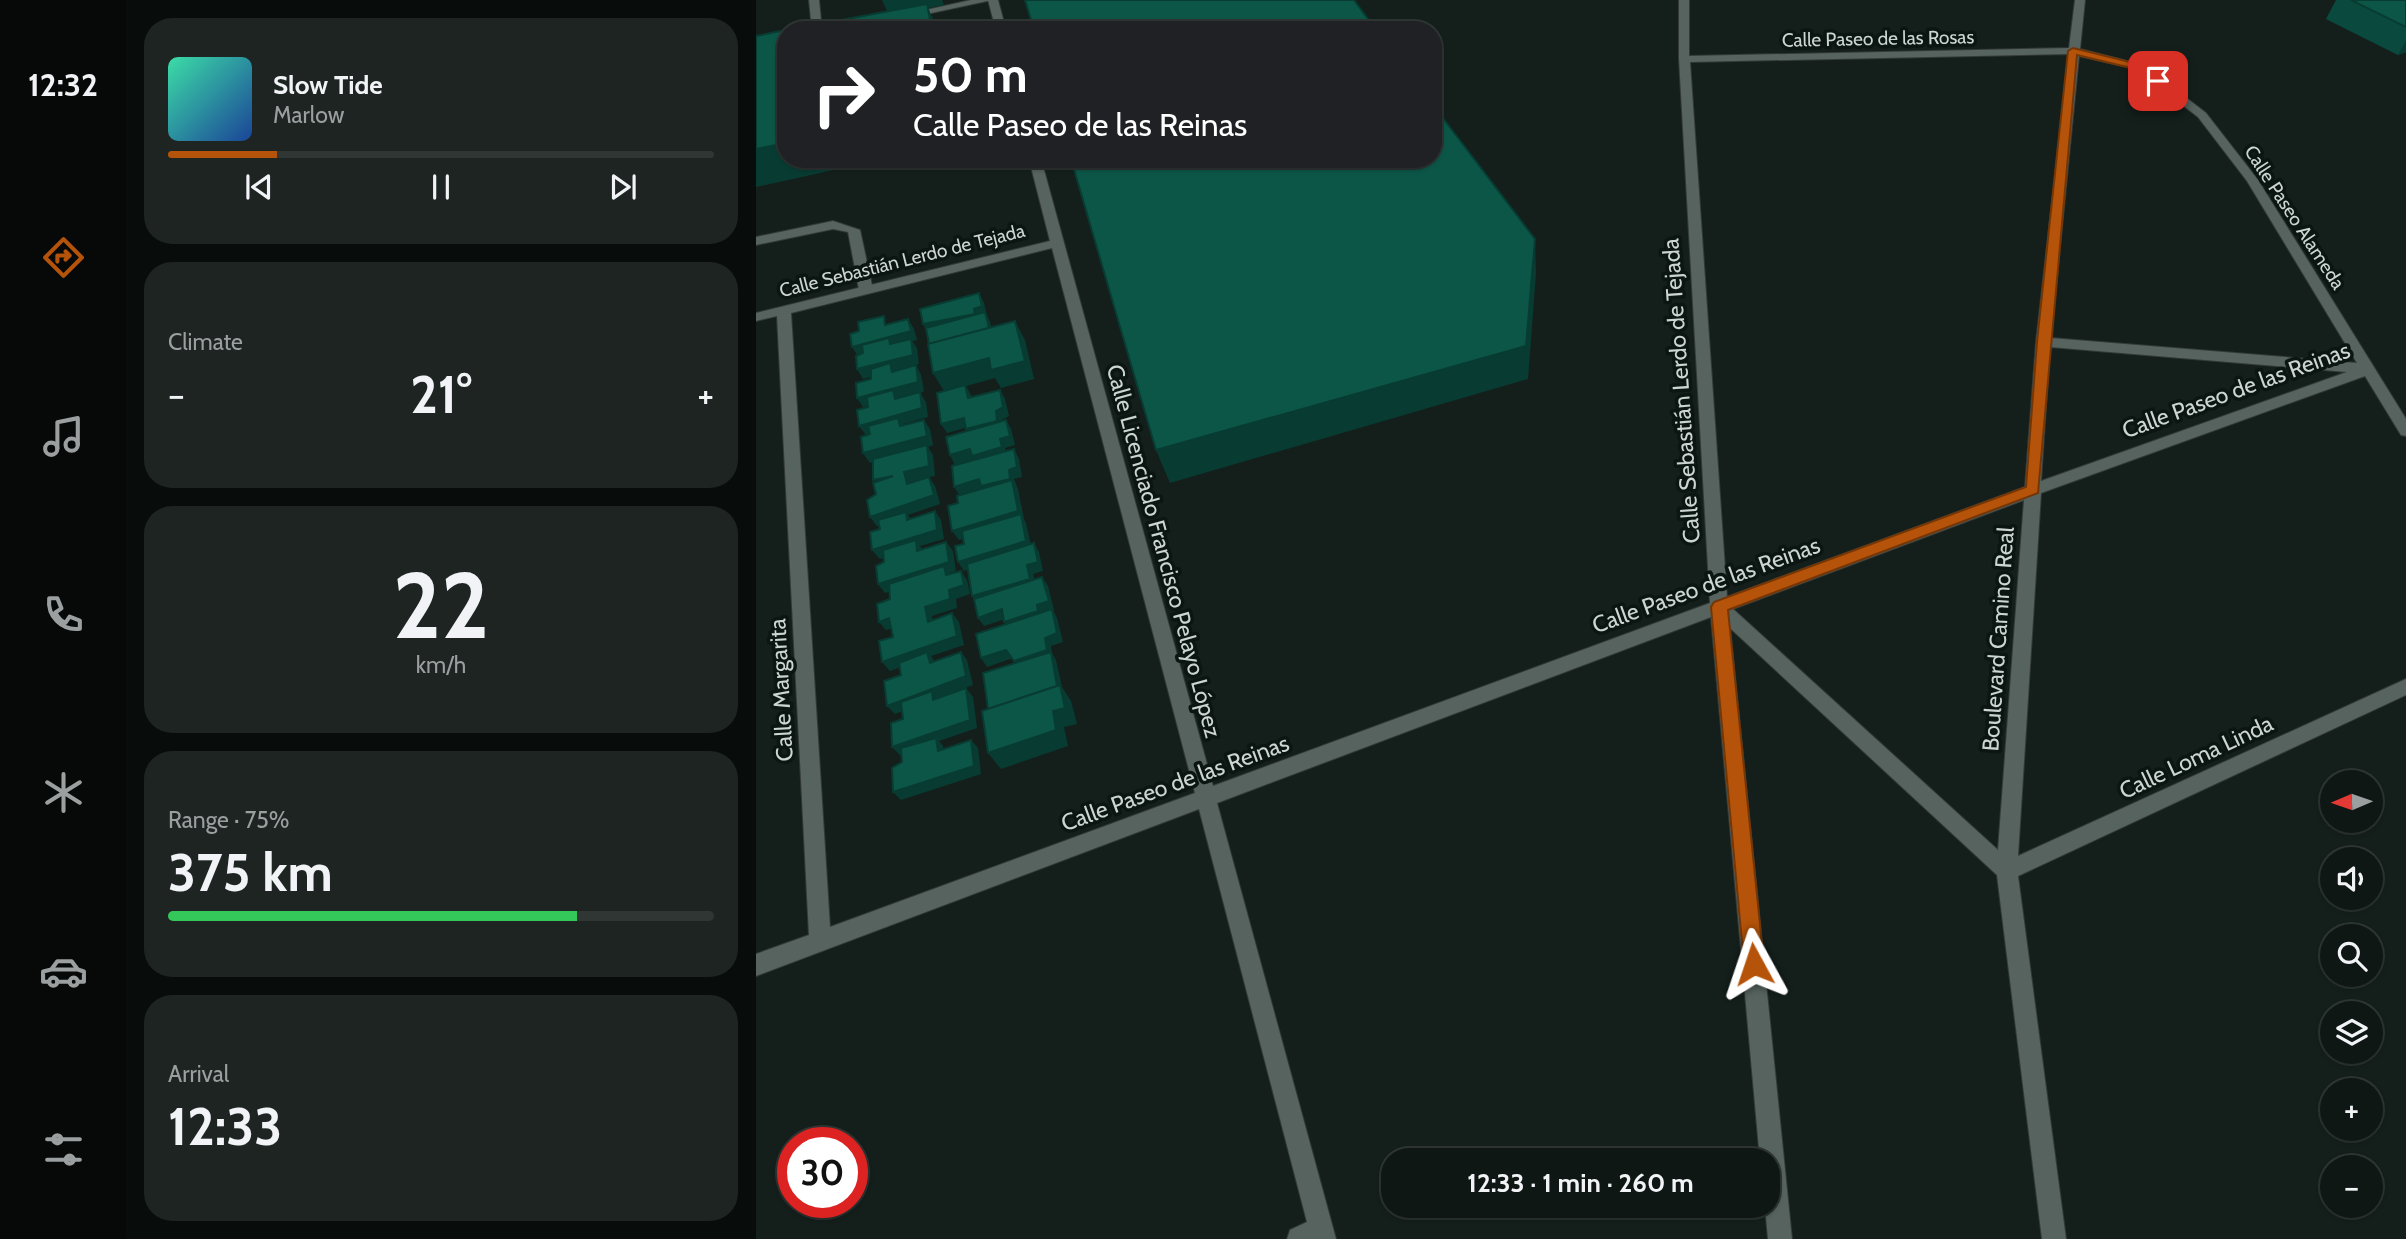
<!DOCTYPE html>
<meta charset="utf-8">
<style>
body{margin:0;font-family:Cabin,sans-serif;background:#1d2422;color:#f1f3f6;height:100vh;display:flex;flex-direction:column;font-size:26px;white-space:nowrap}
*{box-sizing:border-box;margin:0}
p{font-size:23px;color:#9b9fa0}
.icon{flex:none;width:38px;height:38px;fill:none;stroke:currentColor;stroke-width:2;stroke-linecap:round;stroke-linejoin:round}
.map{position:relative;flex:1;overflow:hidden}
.side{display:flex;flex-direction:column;gap:18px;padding:18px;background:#080d0c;width:630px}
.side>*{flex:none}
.guide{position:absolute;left:21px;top:21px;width:665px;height:147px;border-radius:28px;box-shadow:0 2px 5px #0004,0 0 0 2px #2f3634;background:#202124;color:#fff;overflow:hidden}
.needle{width:46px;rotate:268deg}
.controls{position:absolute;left:1564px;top:770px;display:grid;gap:14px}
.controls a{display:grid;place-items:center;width:63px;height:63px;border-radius:50%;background:#0f1715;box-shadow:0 2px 5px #0004,0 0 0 2px #2f3634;font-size:35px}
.speed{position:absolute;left:21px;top:1127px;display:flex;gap:14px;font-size:35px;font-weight:700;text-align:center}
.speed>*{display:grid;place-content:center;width:91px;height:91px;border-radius:50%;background:#0f1715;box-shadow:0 2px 5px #0004,0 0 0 2px #2f3634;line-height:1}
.speed .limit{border:10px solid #d22;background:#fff;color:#111}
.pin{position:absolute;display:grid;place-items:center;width:60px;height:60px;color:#fff;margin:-30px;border-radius:14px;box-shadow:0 4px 10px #0006}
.me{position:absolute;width:77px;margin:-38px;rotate:355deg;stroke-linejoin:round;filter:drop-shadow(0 0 5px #0008)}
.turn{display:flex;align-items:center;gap:24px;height:147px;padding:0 21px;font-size:32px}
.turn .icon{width:91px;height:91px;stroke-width:2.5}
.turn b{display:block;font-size:49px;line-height:60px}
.big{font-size:52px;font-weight:700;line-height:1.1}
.side .tile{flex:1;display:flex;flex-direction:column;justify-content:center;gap:10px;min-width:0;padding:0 24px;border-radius:28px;background:#1d2422}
.side .dial{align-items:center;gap:0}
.dial b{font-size:91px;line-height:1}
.song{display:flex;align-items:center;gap:21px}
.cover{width:84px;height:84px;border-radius:10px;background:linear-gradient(135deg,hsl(160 70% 55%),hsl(220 70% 35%))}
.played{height:7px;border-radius:4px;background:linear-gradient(90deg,#b45309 20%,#2f3634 20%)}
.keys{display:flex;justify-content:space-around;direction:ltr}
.heat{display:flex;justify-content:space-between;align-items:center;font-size:38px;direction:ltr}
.charge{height:10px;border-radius:5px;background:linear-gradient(90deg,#34c759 75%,#2f3634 0)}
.trip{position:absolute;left:625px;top:1148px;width:399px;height:70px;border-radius:28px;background:#0f1715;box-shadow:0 2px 5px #0004,0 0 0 2px #2f3634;font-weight:700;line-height:70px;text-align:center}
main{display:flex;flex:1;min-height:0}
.tabs{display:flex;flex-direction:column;width:126px;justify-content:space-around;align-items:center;background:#060908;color:#9b9fa0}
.tabs .icon{width:49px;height:49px}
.tabs .selected{color:#b45309}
.tabs b{font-size:32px;color:#f1f3f6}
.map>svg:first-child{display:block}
</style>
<main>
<nav class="tabs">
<b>12:32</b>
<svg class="icon selected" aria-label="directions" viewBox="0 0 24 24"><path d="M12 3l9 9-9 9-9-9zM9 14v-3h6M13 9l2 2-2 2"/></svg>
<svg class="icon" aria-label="music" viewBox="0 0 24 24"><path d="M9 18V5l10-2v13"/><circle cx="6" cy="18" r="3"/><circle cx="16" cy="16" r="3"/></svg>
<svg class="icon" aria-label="phone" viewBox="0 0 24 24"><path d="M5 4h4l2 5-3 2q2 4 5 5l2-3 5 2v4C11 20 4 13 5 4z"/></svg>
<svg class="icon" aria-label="climate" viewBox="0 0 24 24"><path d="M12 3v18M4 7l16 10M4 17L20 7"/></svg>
<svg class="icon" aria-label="car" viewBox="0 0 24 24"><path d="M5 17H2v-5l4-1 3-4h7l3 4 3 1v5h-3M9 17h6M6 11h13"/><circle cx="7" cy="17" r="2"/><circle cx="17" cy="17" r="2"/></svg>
<svg class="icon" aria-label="filters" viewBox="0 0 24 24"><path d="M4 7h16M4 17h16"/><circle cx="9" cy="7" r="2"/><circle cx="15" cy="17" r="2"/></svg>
</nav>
<section class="side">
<div class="tile">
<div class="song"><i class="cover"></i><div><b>Slow Tide</b><p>Marlow</p></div></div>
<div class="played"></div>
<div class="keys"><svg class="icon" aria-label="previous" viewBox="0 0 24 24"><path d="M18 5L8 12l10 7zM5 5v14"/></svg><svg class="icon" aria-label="pause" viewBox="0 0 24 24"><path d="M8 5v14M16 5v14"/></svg><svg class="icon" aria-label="next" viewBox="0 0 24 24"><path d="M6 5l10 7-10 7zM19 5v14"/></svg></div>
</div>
<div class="tile"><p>Climate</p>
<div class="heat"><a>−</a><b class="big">21°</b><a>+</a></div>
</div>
<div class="tile dial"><b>22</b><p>km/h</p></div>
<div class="tile"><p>Range · 75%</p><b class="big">375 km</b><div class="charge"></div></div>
<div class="tile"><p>Arrival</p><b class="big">12:33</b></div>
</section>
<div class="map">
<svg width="1650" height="1239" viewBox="0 0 1650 1239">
<rect width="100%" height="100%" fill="#141f1c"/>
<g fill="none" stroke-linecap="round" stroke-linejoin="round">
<g stroke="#333a38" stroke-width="2">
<g id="service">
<path d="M53,0H63L66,30H56Z"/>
<path d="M215,0H236L152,18L147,15Z"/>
<path d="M77,221L104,230L117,290L115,293H105L103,290L92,232L77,229L0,245V237Z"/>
</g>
</g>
<g stroke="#333a38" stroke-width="2">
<g id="minor">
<path d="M232,0H242L250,30H240Z"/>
<path d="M923,0H933V56L1313,48L1319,0H1329L1324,49L1379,63L1406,79L1450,113L1502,180L1650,419V436L1645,435L1609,376L1285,493L1262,856L1650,679V695L1262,876L1310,1239H1286L1241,875L974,628L1036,1239H1012L1009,1206H1012V1160H1004L955,617L461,803L580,1239H531L534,1230L551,1222L443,809L0,976V954L53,935L21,316L0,321V313L294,241L273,159H285L457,786L954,603L923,59ZM1313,54L1280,342L1269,487L971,597L934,62ZM1323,56L1371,67L1398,83L1442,117L1491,181L1601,363L1295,338ZM296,248L439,793L74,927L35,313ZM1294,347L1591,372L1285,481ZM1268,500L1242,850L977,609Z"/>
</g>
</g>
<use href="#service" fill="#56635f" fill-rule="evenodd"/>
<use href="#minor" fill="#56635f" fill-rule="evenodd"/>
</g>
<path fill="#0a4a3e" d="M1580,0H1650V52L1642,55L1570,19Z"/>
<g fill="#083c32">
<path d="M126,0H186L188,5L172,8L182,30H176L133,15Z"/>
<path d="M1650,40V52L1642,55Z"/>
<path d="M30,143V159H128L0,187V149Z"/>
<path d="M779,239L780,273L772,379L414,483L400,450Z"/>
<path d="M223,293L228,303L231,316L234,322L238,338L172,334L167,324L218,309Z"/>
<path d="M152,319L158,329L161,340L156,341L161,348L163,364L107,379L101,369L102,356L96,347Z"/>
<path d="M259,321L269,340L278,379L245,388L239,378L210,386L215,395L217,408L188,391L177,373Z"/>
<path d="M160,365L165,375L168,391L164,393L170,402L172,417L147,424L149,427L110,435L103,426L139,399L107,407L101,398Z"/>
<path d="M244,390L249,399L253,416L245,420L246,430L216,439L210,429L240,411Z"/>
<path d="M208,418L213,427L191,433L185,424Z"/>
<path d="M168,420L174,429L177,445L172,447L177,455L179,476L173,477L179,486L184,504L152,515L156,521L157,529L151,520L150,516L121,526L114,517L178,495L173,477L154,482L157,493L151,484L148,472L173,466L171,447L114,463L107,453L171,436Z"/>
<path d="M250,420L255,429L259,445L249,448L251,457L222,466L218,459L199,465L194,455L244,439Z"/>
<path d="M258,449L263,459L266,477L258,479L262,489L268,519L270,523L276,550L208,571L202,562L266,521L203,540L196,531L204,496L198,487L253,470Z"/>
<path d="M179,511L185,520L188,539L164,546L166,549L168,560L161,551L160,547L124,559L116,550Z"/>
<path d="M190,542L197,551L200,571L193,573L195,575H190V574L129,593L122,584Z"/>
<path d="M278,543L283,552L287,571L277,574L280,588L222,605L216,596L271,565Z"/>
<path d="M205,571L211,580L214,594L200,599L201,608L176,616L178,631L172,622L169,607L193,590Z"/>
<path d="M286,577L292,586L298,610H297L301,618L307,642L295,646L296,653L300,660L306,687L315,701L321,724L308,727L312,746L245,769L232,753L264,670L258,661L254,631L248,622L281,605Z"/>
<path d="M246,609L252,618L228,626L222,618Z"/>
<path d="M196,613L203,622L208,645L175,656L178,661L181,672L174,663L172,657L134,671L126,662Z"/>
<path d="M133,618L140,627L130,630L123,622Z"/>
<path d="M250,650L257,658L231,667L225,658Z"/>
<path d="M205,652L211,660L217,685L139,714L131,706Z"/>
<path d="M210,688L217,697L221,728L183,741L187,746L189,759L182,751L181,742L144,755L136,747Z"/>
<path d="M215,740L222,748L225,774L145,800L137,792Z"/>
</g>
<g fill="#0c5648" stroke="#083c32" stroke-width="2">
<path d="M269,0H598L620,30H278Z"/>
<path d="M1595,0H1650V27Z"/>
<path d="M171,4L176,30H32Z"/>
<path d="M30,30V143L0,149V36Z"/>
<path d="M677,105L779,239L770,346L400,450L315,159H677Z"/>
<path d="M223,293L226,306L218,309L219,314L167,324L164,309Z"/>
<path d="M229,312L233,328L173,344L170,328Z"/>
<path d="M128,316L129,325L152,319L155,331L96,347L94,334L103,331L102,322Z"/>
<path d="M259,321L269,361L235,370L233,358L177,373L172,344Z"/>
<path d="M133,338L134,344L155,339L157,355L101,369L100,356L107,353L106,345Z"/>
<path d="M134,363L136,372L160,365L162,382L101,398L100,383L115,379V369Z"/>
<path d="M209,385L212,398L244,390L247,407L240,411L241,421L210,429L208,418L185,424L181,393Z"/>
<path d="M137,390L139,399L164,392L166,408L103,426L101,410L112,407L111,397Z"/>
<path d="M142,418L144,426L168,420L171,436L107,453L105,437L114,434L112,426Z"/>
<path d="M250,420L254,436L244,439L246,447L216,456L214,449L194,455L190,437Z"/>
<path d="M171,445L173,466L148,472L151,484L173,477L178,495L114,517L111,500L120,494L117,483L137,476L117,480V459Z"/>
<path d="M258,449L261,467L253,470L254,479L225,486L223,479L198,487L196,466Z"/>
<path d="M256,480L262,511L196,531L192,506L202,503L201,496Z"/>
<path d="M179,511L181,530L116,550L114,532L124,529L122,520L150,512L151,520Z"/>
<path d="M265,514L270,541L202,562L199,546L208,544L206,531Z"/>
<path d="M160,540L161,551L190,542L193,562L122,584L120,566L128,562L127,550Z"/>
<path d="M278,543L282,562L271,565L274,579L216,596L211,564Z"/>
<path d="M188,566L190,575L205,571L208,585L193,590L194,599L169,607L172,622L196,613L201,636L126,662L123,641L137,637L133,618L123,622L121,604L134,599L133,584Z"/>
<path d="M286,577L293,601L281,605L282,611L248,622L246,609L222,618L218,599Z"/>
<path d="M296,609L301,633L289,638L291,650L258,661L250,650L225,658L220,634Z"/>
<path d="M171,652L174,663L205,652L210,676L131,706L128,681L145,675L143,663Z"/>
<path d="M295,652L301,686L232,709L227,673Z"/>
<path d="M304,685L309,708L297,711L300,730L232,753L226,711Z"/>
<path d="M210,688L214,720L136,747L135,723L147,719L145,702L176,691L177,700Z"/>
<path d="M180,738L182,751L215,740L218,766L137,792L136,768L146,762L145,748Z"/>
</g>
<path fill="#b45309" stroke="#753606" stroke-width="2" d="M1317,48L1378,63L1408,81L1399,83L1371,67L1321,55L1282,493L972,610L1008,964L1005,971L998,974L991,971L988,964L955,607L958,602L1270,487L1281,342L1312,51Z"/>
<g text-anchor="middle" stroke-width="7" stroke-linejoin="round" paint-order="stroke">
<g font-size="19" fill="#cdd5d2" stroke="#0b1613">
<text transform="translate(1122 38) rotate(-1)" y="7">Calle Paseo de las Rosas</text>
<text transform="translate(1539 217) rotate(57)" y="7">Calle Paseo Alameda</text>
<text transform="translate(146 260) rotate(-14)" y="7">Calle Sebastián Lerdo de Tejada</text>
</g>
<g font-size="23" fill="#cdd5d2" stroke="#0b1613">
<text transform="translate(1480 390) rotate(-20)" y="8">Calle Paseo de las Reinas</text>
<text transform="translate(925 391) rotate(-94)" y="8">Calle Sebastián Lerdo de Tejada</text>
<text transform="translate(408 551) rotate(75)" y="8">Calle Licenciado Francisco Pelayo López</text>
<text transform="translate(950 585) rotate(-20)" y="8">Calle Paseo de las Reinas</text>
<text transform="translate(1242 639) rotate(-86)" y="8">Boulevard Camino Real</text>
<text transform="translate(25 690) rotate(-93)" y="8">Calle Margarita</text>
<text transform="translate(1440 757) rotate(-25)" y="8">Calle Loma Linda</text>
<text transform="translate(419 783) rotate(-20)" y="8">Calle Paseo de las Reinas</text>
</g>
</g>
</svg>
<div class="controls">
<a><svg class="needle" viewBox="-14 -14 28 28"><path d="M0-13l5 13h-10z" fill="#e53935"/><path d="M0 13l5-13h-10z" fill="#9b9fa0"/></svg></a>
<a><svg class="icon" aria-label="sound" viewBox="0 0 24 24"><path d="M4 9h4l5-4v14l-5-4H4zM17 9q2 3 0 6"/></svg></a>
<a><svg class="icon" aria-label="search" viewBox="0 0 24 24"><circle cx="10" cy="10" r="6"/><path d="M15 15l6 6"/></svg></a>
<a><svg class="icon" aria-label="layers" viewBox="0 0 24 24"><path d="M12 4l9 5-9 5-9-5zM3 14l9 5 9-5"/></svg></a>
<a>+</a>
<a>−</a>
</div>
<div class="speed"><div class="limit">30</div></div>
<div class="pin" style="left:1402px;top:81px;background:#d93025"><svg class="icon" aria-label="arrive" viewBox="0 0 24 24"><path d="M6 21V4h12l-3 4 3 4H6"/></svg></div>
<svg class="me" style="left:998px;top:964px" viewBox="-20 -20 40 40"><path d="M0-17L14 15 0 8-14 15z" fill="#b45309" stroke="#fff" stroke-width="4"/></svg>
<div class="trip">12:33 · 1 min · 260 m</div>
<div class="guide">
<div class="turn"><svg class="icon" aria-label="right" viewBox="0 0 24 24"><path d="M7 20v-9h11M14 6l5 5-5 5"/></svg><div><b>50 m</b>Calle Paseo de las Reinas</div></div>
</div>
</div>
</main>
